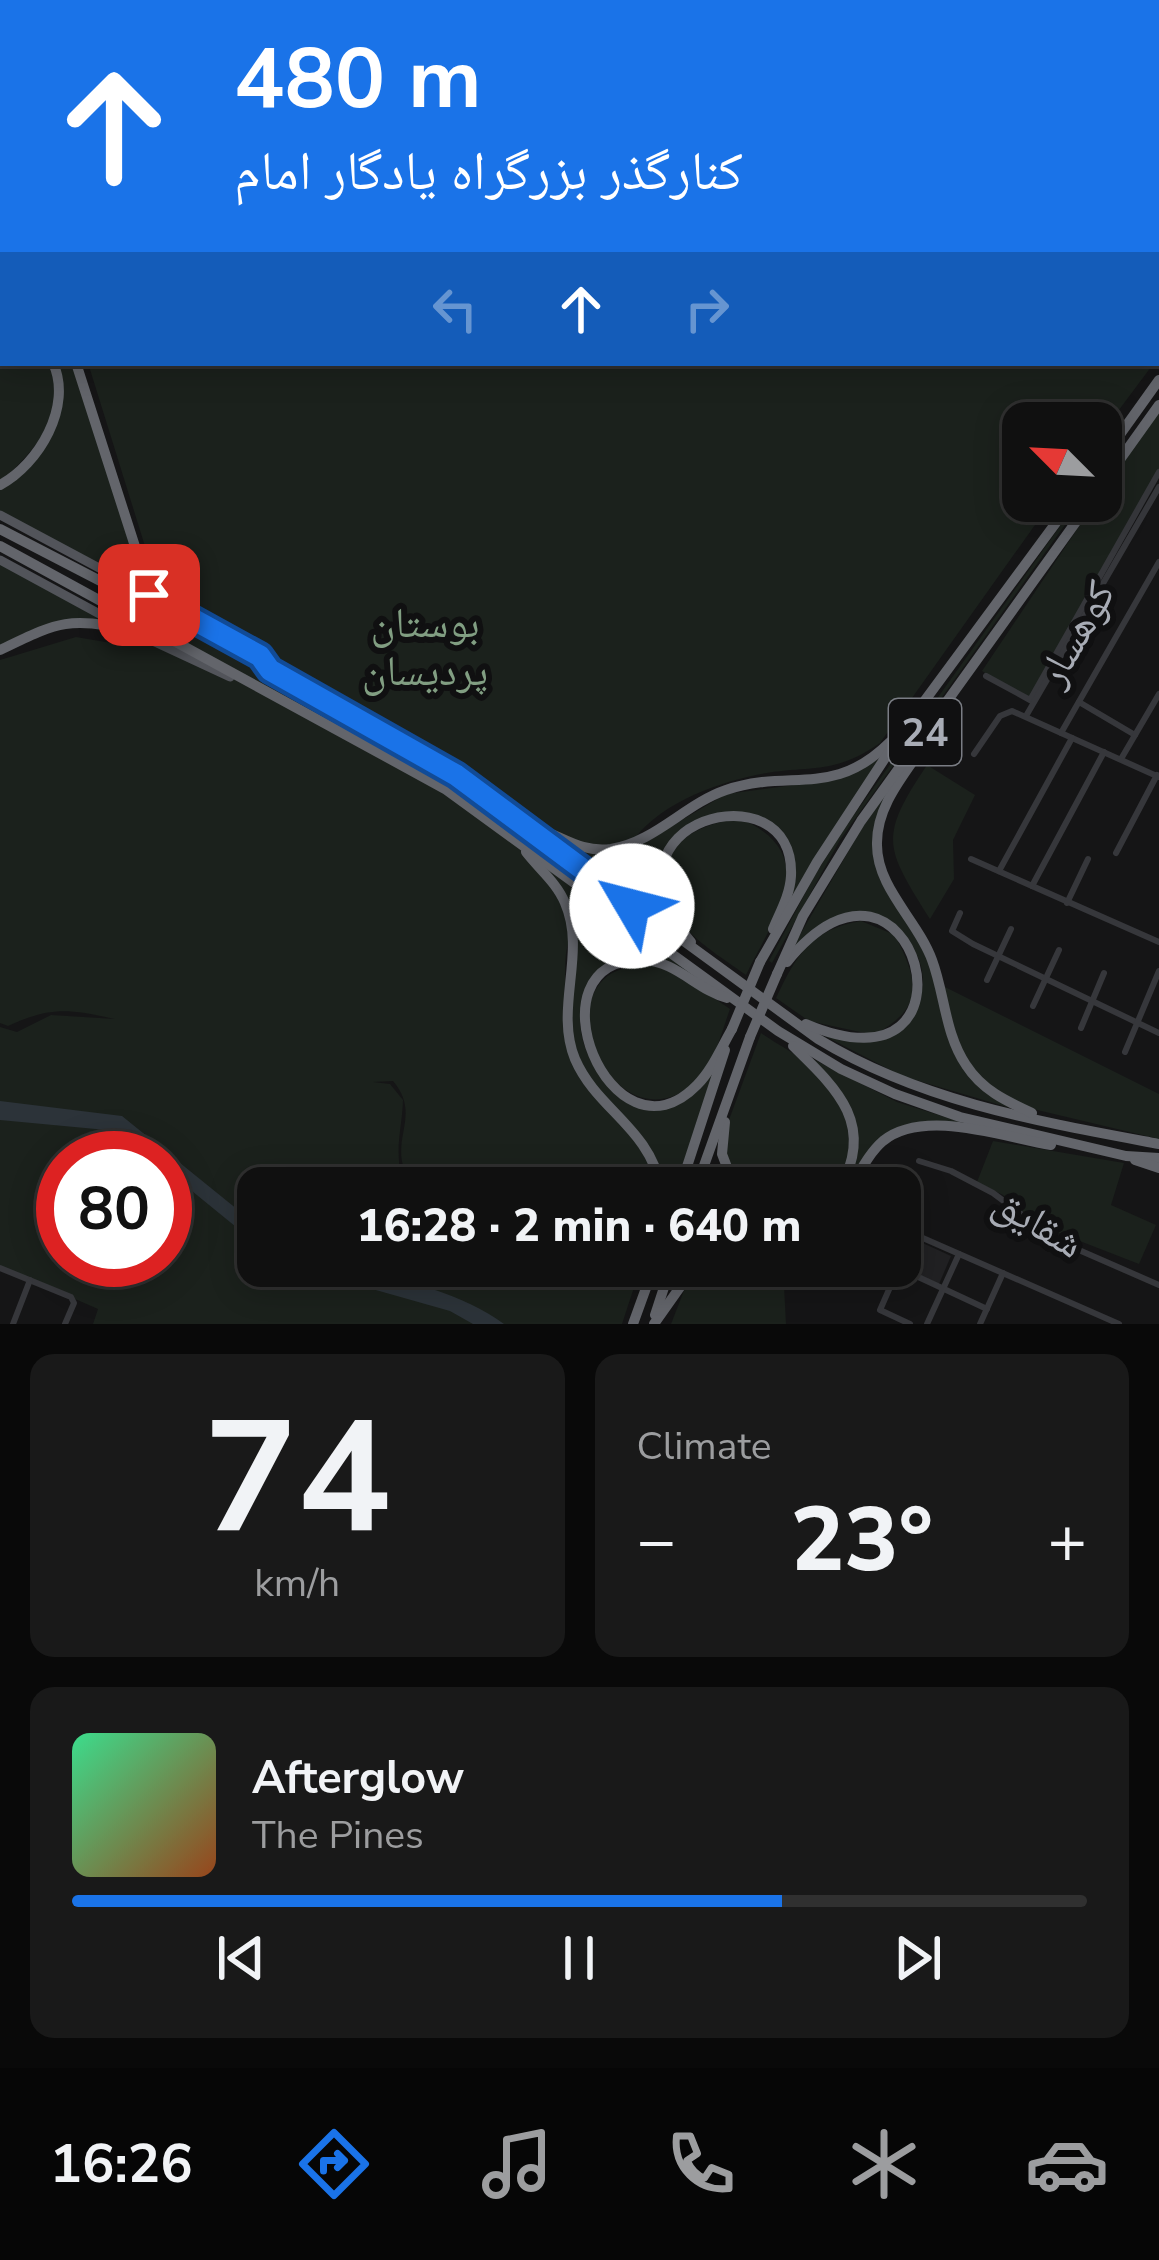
<!DOCTYPE html>
<meta charset="utf-8">
<style>
body{margin:0;font-family:"Nunito Sans","Noto Naskh Arabic",sans-serif;background:#191919;color:#f1f3f6;height:100vh;display:flex;flex-direction:column;font-size:45px;white-space:nowrap}
*{box-sizing:border-box;margin:0}
p{font-size:39px;color:#9c9d9f}
.icon{flex:none;width:66px;height:66px;fill:none;stroke:currentColor;stroke-width:2;stroke-linecap:round;stroke-linejoin:round}
.map{position:relative;height:1324px;overflow:hidden}
.drawer{display:flex;flex-direction:column;gap:30px;padding:30px;background:#090909;flex:1}
.drawer>*{flex:none}
.top-card{position:absolute;left:0px;top:0px;width:1161px;height:366px;box-shadow:0 6px 30px #0003,0 0 0 3px #303030;background:#1a73e8;color:#fff;overflow:hidden}
.needle{width:78px;rotate:294deg}
.buttons{position:absolute;left:1002px;top:402px;display:grid;gap:24px}
.buttons a{display:grid;place-items:center;width:120px;height:120px;border-radius:24px;background:#101010;box-shadow:0 6px 30px #0003,0 0 0 3px #303030;font-size:60px}
.speed{position:absolute;left:36px;top:1131px;display:flex;gap:24px;font-size:60px;font-weight:700;text-align:center}
.speed>*{display:grid;place-content:center;width:156px;height:156px;border-radius:50%;background:#101010;box-shadow:0 6px 30px #0003,0 0 0 3px #303030;line-height:1}
.speed .limit{border:18px solid #d22;background:#fff;color:#111}
.pin{position:absolute;display:grid;place-items:center;width:102px;height:102px;color:#fff;margin:-51px;border-radius:24px;box-shadow:0 6px 18px #0006}
.me{position:absolute;width:132px;margin:-66px;rotate:307deg;stroke-linejoin:round;filter:drop-shadow(0 0 9px #0008)}
.turn{display:flex;align-items:center;gap:42px;height:252px;padding:0 36px;font-size:54px}
.turn .icon{width:156px;height:156px;stroke-width:2.5}
.turn b{display:block;font-size:84px;line-height:102px}
.lanes{display:flex;align-items:center;height:114px;padding:0 36px;background:#0003;justify-content:center;gap:60px;direction:ltr}
.lanes .off{opacity:.35}
.big{font-size:90px;font-weight:800;line-height:1.1}
.drawer .card{flex:1;display:flex;flex-direction:column;justify-content:center;gap:18px;min-width:0;padding:0 42px;border-radius:24px;background:#191919}
.drawer .dial{align-items:center;gap:0}
.dial b{font-size:156px;line-height:1}
.song{display:flex;align-items:center;gap:36px}
.cover{width:144px;height:144px;border-radius:18px;background:linear-gradient(135deg,hsl(150 70% 55%),hsl(20 70% 35%))}
.played{height:12px;border-radius:6px;background:linear-gradient(90deg,#1a73e8 70%,#303030 70%)}
.keys{display:flex;justify-content:space-around;direction:ltr}
.heat{display:flex;justify-content:space-between;align-items:center;font-size:66px;direction:ltr}
.drawer .tiles{flex:1;display:grid;gap:30px;grid-template-columns:1fr 1fr}
.card:last-child{grid-column:span 2}
.trip{position:absolute;left:237px;top:1167px;width:684px;height:120px;border-radius:24px;background:#101010;box-shadow:0 6px 30px #0003,0 0 0 3px #303030;font-weight:800;line-height:120px;text-align:center}
.tab-bar{display:flex;height:192px;justify-content:space-around;align-items:center;background:#060606;color:#9c9d9f}
.tab-bar .icon{width:84px;height:84px}
.tab-bar .selected{color:#1a73e8}
.tab-bar b{font-size:54px;color:#f1f3f6}
.map>svg:first-child{display:block}
</style>
<div class="map">
<svg width="1159" height="1324" viewBox="0 0 1159 1324">
<rect width="100%" height="100%" fill="#151516"/>
<path fill="#212123" d="M916,1240L951,1256L939,1284L902,1267Z"/>
<g fill="#1b211c" fill-rule="evenodd">
<path d="M187,0H1159V356L1158,3H184Z"/>
<path d="M0,336L3,363H50C68,417 36,448 0,483Z"/>
<path d="M56,363H73L135,556L149,584L153,572L88,363H1154L1101,434V423H1023V501H1052L880,743C831,777 808,764 756,775C710,785 655,806 629,846L641,844L726,794L839,779L879,759L780,920C853,746 573,807 683,936L607,881L594,901L720,994C685,972 642,939 603,971C528,1032 656,1186 719,1055L675,1188H664C653,1124 595,1105 575,1050C561,1010 581,969 575,930C563,948 566,962 565,983C563,1012 562,1039 575,1066C598,1114 643,1126 657,1188H476L452,1176L435,1182L410,1181C385,1142 424,1117 393,1081L373,1082L390,1084L403,1100C402,1130 395,1143 401,1176L416,1188H258V1266H641L622,1324H93L98,1309L0,1266V1027L17,1032L51,1015L115,1019C69,1009 51,1006 8,1026L0,1023V660L76,637L129,646L147,590L0,512V488C41,466 75,410 56,363ZM63,1158H165V1260H63Z"/>
<path d="M1159,412V472L1034,703L982,671L1096,501H1101V493Z"/>
<path d="M1078,501H1082L840,840L772,963L769,961L815,875L844,829Z"/>
<path d="M0,564L119,626C69,610 45,626 0,647Z"/>
<path d="M907,764L886,799L875,864L929,959L958,1060L1024,1112L902,1076L815,1031C913,1076 965,960 880,921C843,904 816,927 790,952L862,828Z"/>
<path d="M927,765L975,795L953,840L954,879L930,919C885,847 878,838 927,765Z"/>
<path d="M739,818C824,854 775,915 746,975C721,957 692,940 674,914C668,906 669,897 667,887C662,839 700,825 739,818Z"/>
<path d="M861,921L895,935C918,981 926,1006 874,1035L809,1021L776,998C796,955 812,929 861,921Z"/>
<path d="M647,963L680,975L730,1009C722,1031 715,1061 699,1078C632,1148 556,1028 603,980C615,968 631,967 647,963Z"/>
<path d="M943,986L1159,1094V1139L1033,1109L991,1089L962,1054Z"/>
<path d="M761,1033C781,1047 809,1060 825,1079C851,1110 858,1154 835,1188H739L727,1162L726,1128Z"/>
<path d="M807,1056L897,1102L977,1127L941,1123L896,1129L846,1188C855,1120 863,1105 807,1056Z"/>
<path d="M993,1141L1124,1163L1111,1205L1156,1225L1139,1264L1041,1226L1003,1195L977,1182Z"/>
<path d="M700,1266H783L786,1324H671L690,1275Z"/>
</g>
<g fill="#2c3339">
<path d="M0,1101L122,1116L258,1226V1245L165,1169V1158H151L117,1131L0,1120Z"/>
<path d="M291,1266C355,1266 452,1285 504,1324H473L450,1311Z"/>
</g>
<g fill="none" stroke-linecap="round" stroke-linejoin="round">
<g stroke="#36373b" stroke-width="6">
<path d="M34,3L36,0"/>
<path d="M0,11L3,12"/>
<path d="M0,59L3,54"/>
<path d="M986,676L1030,700L1159,472"/>
<path d="M1079,702L1135,735"/>
<path d="M1026,716L1159,487"/>
<path d="M1061,733L1159,562"/>
<path d="M974,754L1000,716L1012,711L1159,777"/>
<path d="M1121,759L1159,694"/>
<path d="M1116,853L1157,775"/>
<path d="M971,859L1159,942"/>
<path d="M999,871L1072,738"/>
<path d="M1032,886L1104,752"/>
<path d="M1067,903L1088,859"/>
<path d="M960,913L952,931L973,944L1159,1033"/>
<path d="M987,980L1011,929"/>
<path d="M1033,1006L1059,950"/>
<path d="M1081,1028L1104,973"/>
<path d="M1125,1052L1159,971"/>
<path d="M919,1161L951,1171L993,1193L1056,1240L1159,1285"/>
<path d="M900,1228L1119,1324"/>
<path d="M900,1265L914,1236"/>
<path d="M0,1268L71,1297L74,1303L65,1324"/>
<path d="M865,1268L866,1266"/>
<path d="M899,1268L987,1309"/>
<path d="M898,1269L880,1310L910,1324"/>
<path d="M13,1324L30,1280"/>
<path d="M927,1324L959,1254"/>
<path d="M980,1324L1003,1273"/>
</g>
<g stroke="#52545a" stroke-width="9">
<path d="M0,515L215,630L260,656L267,666"/>
<path d="M0,560L129,630L230,677"/>
</g>
<g stroke="#63656b" stroke-width="10">
<path d="M147,3L149,0"/>
<path d="M171,3L173,0"/>
<path d="M0,226L3,221"/>
<path d="M0,261L3,256"/>
<path d="M0,333H3"/>
<path d="M76,363L141,565L173,606"/>
<path d="M1101,461L1159,380"/>
<path d="M0,485C39,464 73,406 53,363"/>
<path d="M1101,486L1159,405"/>
<path d="M0,529L299,684L456,775L818,1039C922,1102 1041,1122 1159,1144"/>
<path d="M0,546L445,789L778,1031L841,1069L895,1094L960,1117L1126,1156L1159,1158"/>
<path d="M0,650C57,623 66,616 129,630"/>
<path d="M918,754C899,781 876,810 877,845C877,888 918,921 932,960C945,995 945,1034 966,1065C982,1090 1006,1101 1032,1113"/>
<path d="M533,827C561,835 579,853 611,849C655,842 685,804 726,790C791,768 833,799 890,742"/>
<path d="M526,852C539,869 557,883 565,903C587,953 554,1008 575,1059C597,1110 649,1127 661,1188"/>
<path d="M691,942C586,820 796,765 791,876C790,895 780,912 773,929"/>
<path d="M760,962L817,862L906,726L1072,501"/>
<path d="M787,962C914,805 994,1104 806,1024"/>
<path d="M777,974L803,916L861,821L1091,501"/>
<path d="M727,998C697,990 676,961 643,960C524,957 611,1173 697,1085C712,1070 721,1048 732,1029"/>
<path d="M793,1046C836,1088 876,1124 840,1188"/>
<path d="M725,1122L722,1154L735,1188"/>
<path d="M1135,1160L1159,1168"/>
<path d="M680,1188L725,1050"/>
<path d="M696,1188L750,1037"/>
<path d="M850,1188C860,1172 869,1153 883,1141C924,1108 1003,1137 1051,1145"/>
<path d="M655,1315L671,1266"/>
<path d="M633,1324L654,1266"/>
<path d="M654,1324L695,1266"/>
</g>
<g stroke="#63656b" stroke-width="10">
<path d="M732,1029L760,962"/>
<path d="M750,1037L777,974"/>
</g>
</g>
<g fill="none" stroke-linecap="round" stroke-linejoin="round">
<g stroke="#114b97" stroke-width="30">
<path id="route" d="M149,595L260,656L270,670L456,775L632,906"/>
</g>
<use href="#route" stroke="#1a73e8" stroke-width="21"/>
</g>
<g text-anchor="middle" stroke-width="12" stroke-linejoin="round" paint-order="stroke">
<rect fill="#101011" stroke="#7a7d84" stroke-width="3" x="889" y="699" width="72" height="66" rx="9"/>
<g font-size="39" font-weight="bold" fill="#a8acb5">
<text x="925" y="746">24</text>
</g>
<g font-size="42" fill="#819e82" stroke="#101011">
<text x="425" y="637">بوستان<tspan x="425" dy="48">پردیسان</tspan></text>
</g>
<g font-size="42" fill="#a8acb5" stroke="#101011">
<text transform="translate(1075 633) rotate(-60)" y="15">کوهسار</text>
<text transform="translate(1039 1222) rotate(31)" y="15">شقایق</text>
</g>
</g>
</svg>
<div class="buttons">
<a><svg class="needle" viewBox="-14 -14 28 28"><path d="M0-13l5 13h-10z" fill="#e53935"/><path d="M0 13l5-13h-10z" fill="#9c9d9f"/></svg></a>
</div>
<div class="speed"><div class="limit">80</div></div>
<div class="pin" style="left:149px;top:595px;background:#d93025"><svg class="icon" aria-label="arrive" viewBox="0 0 24 24"><path d="M6 21V4h12l-3 4 3 4H6"/></svg></div>
<svg class="me" style="left:632px;top:906px" viewBox="-20 -20 40 40"><circle r="19" fill="#fff"/><path d="M0-13L10 11 0 6-10 11z" fill="#1a73e8"/></svg>
<div class="trip">16:28 · 2 min · 640 m</div>
<div class="top-card">
<div class="turn"><svg class="icon" aria-label="ahead" viewBox="0 0 24 24"><path d="M12 20V5M6 11l6-6 6 6"/></svg><div><b>480 m</b>کنارگذر بزرگراه یادگار امام</div></div>
<div class="lanes"><svg class="icon off" aria-label="left" viewBox="0 0 24 24"><path d="M17 20v-9H6M10 6l-5 5 5 5"/></svg><svg class="icon" aria-label="ahead" viewBox="0 0 24 24"><path d="M12 20V5M6 11l6-6 6 6"/></svg><svg class="icon off" aria-label="right" viewBox="0 0 24 24"><path d="M7 20v-9h11M14 6l5 5-5 5"/></svg></div>
</div>
</div>
<section class="drawer">
<div class="tiles">
<div class="card dial"><b>74</b><p>km/h</p></div>
<div class="card"><p>Climate</p>
<div class="heat"><a>−</a><b class="big">23°</b><a>+</a></div>
</div>
<div class="card">
<div class="song"><i class="cover"></i><div><b>Afterglow</b><p>The Pines</p></div></div>
<div class="played"></div>
<div class="keys"><svg class="icon" aria-label="previous" viewBox="0 0 24 24"><path d="M18 5L8 12l10 7zM5 5v14"/></svg><svg class="icon" aria-label="pause" viewBox="0 0 24 24"><path d="M8 5v14M16 5v14"/></svg><svg class="icon" aria-label="next" viewBox="0 0 24 24"><path d="M6 5l10 7-10 7zM19 5v14"/></svg></div>
</div>
</div>
</section>
<nav class="tab-bar">
<b>16:26</b>
<svg class="icon selected" aria-label="directions" viewBox="0 0 24 24"><path d="M12 3l9 9-9 9-9-9zM9 14v-3h6M13 9l2 2-2 2"/></svg>
<svg class="icon" aria-label="music" viewBox="0 0 24 24"><path d="M9 18V5l10-2v13"/><circle cx="6" cy="18" r="3"/><circle cx="16" cy="16" r="3"/></svg>
<svg class="icon" aria-label="phone" viewBox="0 0 24 24"><path d="M5 4h4l2 5-3 2q2 4 5 5l2-3 5 2v4C11 20 4 13 5 4z"/></svg>
<svg class="icon" aria-label="climate" viewBox="0 0 24 24"><path d="M12 3v18M4 7l16 10M4 17L20 7"/></svg>
<svg class="icon" aria-label="car" viewBox="0 0 24 24"><path d="M5 17H2v-5l4-1 3-4h7l3 4 3 1v5h-3M9 17h6M6 11h13"/><circle cx="7" cy="17" r="2"/><circle cx="17" cy="17" r="2"/></svg>
</nav>
